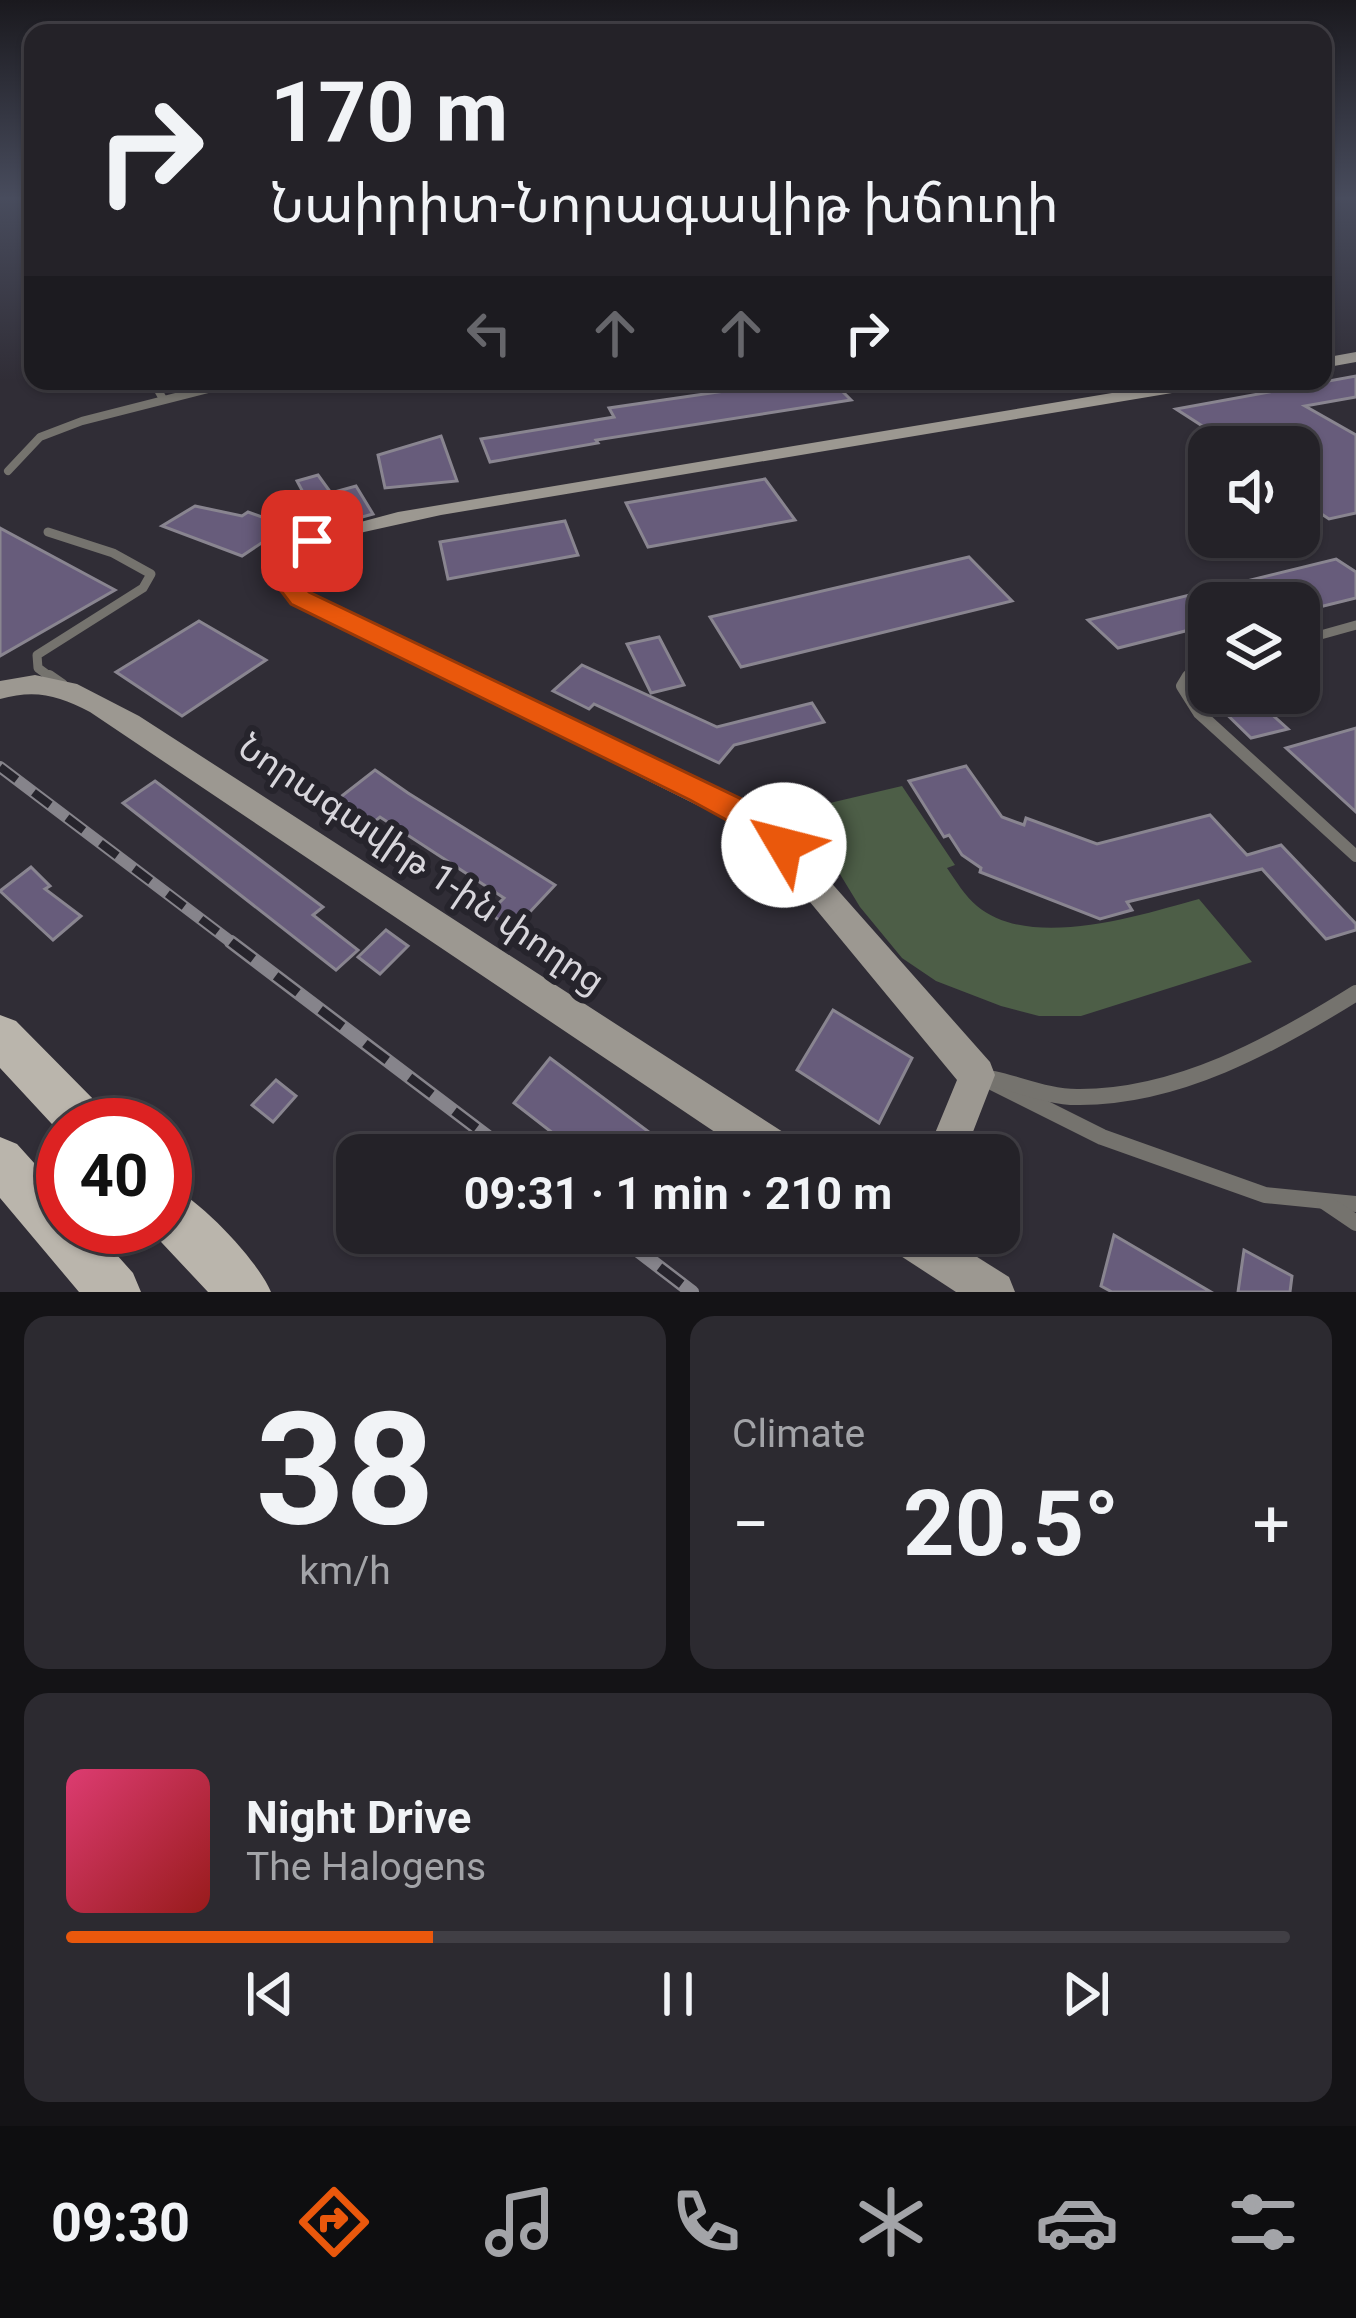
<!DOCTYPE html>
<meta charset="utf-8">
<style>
body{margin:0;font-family:Roboto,"Noto Sans Armenian",sans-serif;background:#2c2a30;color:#f1f3f6;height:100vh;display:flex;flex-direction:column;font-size:45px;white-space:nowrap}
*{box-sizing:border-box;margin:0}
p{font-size:39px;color:#a3a4a8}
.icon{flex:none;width:66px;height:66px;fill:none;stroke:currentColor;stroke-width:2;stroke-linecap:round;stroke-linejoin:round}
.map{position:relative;height:1292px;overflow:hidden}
.side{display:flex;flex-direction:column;gap:24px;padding:24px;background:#141316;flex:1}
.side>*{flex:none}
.guide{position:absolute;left:24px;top:24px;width:1308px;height:366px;border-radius:24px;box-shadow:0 3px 9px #0004,0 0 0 3px #413f45;background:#242228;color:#f1f3f6;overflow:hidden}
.fabs{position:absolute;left:1188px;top:426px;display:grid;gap:24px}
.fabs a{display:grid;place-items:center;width:132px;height:132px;border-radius:24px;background:#242228;box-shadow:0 3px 9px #0004,0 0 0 3px #413f45;font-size:60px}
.speed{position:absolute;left:36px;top:1098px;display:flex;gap:24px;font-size:60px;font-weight:700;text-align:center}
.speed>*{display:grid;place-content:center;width:156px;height:156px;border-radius:50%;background:#242228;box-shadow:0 3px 9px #0004,0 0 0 3px #413f45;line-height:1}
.speed .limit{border:18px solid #d22;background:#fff;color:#111}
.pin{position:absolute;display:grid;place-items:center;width:102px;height:102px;color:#fff;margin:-51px;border-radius:24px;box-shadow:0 6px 18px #0006}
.me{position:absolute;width:132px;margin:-66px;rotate:307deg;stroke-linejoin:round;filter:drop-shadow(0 0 9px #0008)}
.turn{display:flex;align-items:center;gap:42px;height:252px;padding:0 48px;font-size:54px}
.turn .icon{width:156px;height:156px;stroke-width:2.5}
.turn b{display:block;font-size:84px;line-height:102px}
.lanes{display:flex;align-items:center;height:114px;padding:0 48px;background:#0003;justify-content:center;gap:60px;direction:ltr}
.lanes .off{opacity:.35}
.big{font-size:90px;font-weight:700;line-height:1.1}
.side .tile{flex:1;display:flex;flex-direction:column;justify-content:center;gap:18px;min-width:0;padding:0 42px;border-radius:24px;background:#2c2a30}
.side .dial{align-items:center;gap:0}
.dial b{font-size:156px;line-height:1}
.song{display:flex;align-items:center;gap:36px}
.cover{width:144px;height:144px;border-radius:18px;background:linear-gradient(135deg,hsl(340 70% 55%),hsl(0 70% 35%))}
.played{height:12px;border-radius:6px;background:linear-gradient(90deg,#ea580c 30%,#413f45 30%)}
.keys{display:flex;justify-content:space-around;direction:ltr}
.heat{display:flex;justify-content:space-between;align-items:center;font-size:66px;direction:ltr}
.side .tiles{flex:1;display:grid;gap:24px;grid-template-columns:1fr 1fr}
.tile:last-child{grid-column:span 2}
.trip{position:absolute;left:336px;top:1134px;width:684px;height:120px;border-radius:24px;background:#242228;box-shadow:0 3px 9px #0004,0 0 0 3px #413f45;font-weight:700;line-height:120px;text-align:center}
.dock{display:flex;height:192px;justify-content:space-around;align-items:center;background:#0e0e10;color:#a3a4a8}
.dock .icon{width:84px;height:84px}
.dock .current{color:#ea580c}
.dock b{font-size:54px;color:#f1f3f6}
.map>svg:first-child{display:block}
</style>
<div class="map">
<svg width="1356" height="1292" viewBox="0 0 1356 1292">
<rect width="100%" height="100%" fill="#302d36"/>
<path fill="#4d5e47" d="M902,786L955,865L947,868C956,881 965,896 977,906C1031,951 1140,915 1199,899L1252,962L1081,1016H1039L1001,1006L936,981L902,958L860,907L810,825L817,806Z"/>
<g fill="#675c7b" stroke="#898590" stroke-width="3">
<path d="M1356,376V397L1305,406L1356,435V513L1329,519L1299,499V447H1235L1176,409Z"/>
<path d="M793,381H832L851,400L596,440L598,443L490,462L481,439L614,417L609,408Z"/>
<path d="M441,436L457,481L385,488L378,455Z"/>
<path d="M318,475L331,493L356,486L373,514L322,528L297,481Z"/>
<path d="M765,479L795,520L648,547L626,503Z"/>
<path d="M195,506L242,516L248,512L287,526L242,556L162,526Z"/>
<path d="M565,521L578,555L448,579L440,542Z"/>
<path d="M0,528L115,590L0,656Z"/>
<path d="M969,557L1012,601L741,667L710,617Z"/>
<path d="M1336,559L1356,572V598L1299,612V603H1209V625L1118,648L1088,620Z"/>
<path d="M199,621L266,660L182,716L116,672Z"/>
<path d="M659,637L684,685L651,693L627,644Z"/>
<path d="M582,665L717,727L812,703L824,722L734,745L719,763L594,704L589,709L553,691Z"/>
<path d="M1205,693H1248L1288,729L1251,738Z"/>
<path d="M1356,728V812L1286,748Z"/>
<path d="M966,766L1002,817L1024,825L1026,818L1097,844L1210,815L1247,855L1281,845L1356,924V930L1326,939L1262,869L1127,902L1132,910L1100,919L980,872L981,868L962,855L949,835L944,837L909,781Z"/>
<path d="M375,770L408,793L555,885L513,930L489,913L504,898L380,817L364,830L329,806Z"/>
<path d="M155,781L323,907L313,915L358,950L336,970L123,803Z"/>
<path d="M31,867L50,886L45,889L81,916L53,940L0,891Z"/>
<path d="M386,930L408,946L380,974L358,957Z"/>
<path d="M833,1010L912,1058L879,1123L797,1070Z"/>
<path d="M550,1058L653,1135L640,1155H581L514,1103Z"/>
<path d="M276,1080L296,1096L273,1122L252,1105Z"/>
<path d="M1114,1235L1211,1292H1112L1101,1286Z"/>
<path d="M1244,1250L1292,1276L1290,1292H1238Z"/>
</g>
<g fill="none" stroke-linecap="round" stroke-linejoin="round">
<g stroke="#75736e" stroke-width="8">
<path d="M153,381L163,399"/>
<path d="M8,471L40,437L82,421L239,381"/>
</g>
<g stroke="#75736e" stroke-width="9">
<path d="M48,532L113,553L151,574L143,588L37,655L38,668L53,679"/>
<path d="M1299,641L1356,625"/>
<path d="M1186,679L1190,672L1209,667"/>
</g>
<g stroke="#75736e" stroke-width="12">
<path d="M49,676L62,685"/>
<path d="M1188,676L1182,686L1199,713L1356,856"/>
</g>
<g stroke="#75736e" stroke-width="16">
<path d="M980,1076L1102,1137L1265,1195L1356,1204"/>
<path d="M994,1079C1021,1085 1049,1097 1077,1097C1177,1098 1273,1045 1356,993"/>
<path d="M1325,1202L1356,1223"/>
</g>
<g fill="#9c9891" fill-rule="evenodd">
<path d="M1356,352V362L1323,368V358Z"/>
<path d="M1184,381H1222L1214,386L441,515L364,532L297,557L299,582L308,593L773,817L990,1062L995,1075L964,1155H926L957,1080L753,833L292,603L277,583L278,549L312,535L398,512Z"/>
<path d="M35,675L77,684L139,716L797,1141L802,1155H749L90,712C58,695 35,689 0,699V681Z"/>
<path d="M881,1233H939L1009,1277L1015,1292H956L887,1247Z"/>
</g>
<g fill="#bab5ac" fill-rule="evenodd">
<path d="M0,1015L16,1021L102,1108L109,1125H63V1136L0,1068Z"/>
<path d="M0,1137L17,1144L63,1195V1227H92L133,1273L141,1292H79L0,1198Z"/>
<path d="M165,1184C198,1197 257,1259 271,1292H208L147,1227H165Z"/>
</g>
<g stroke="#86848b" stroke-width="12">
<path id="rail-far1" d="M0,767L235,945"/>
</g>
<g stroke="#86848b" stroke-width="14">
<g id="rail">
<path d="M231,942L512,1155"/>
<path d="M615,1233L692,1292"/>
</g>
</g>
<use href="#rail-far1" stroke="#26242c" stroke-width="8" stroke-dasharray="21" stroke-linecap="butt"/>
<use href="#rail" stroke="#26242c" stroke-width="9" stroke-dasharray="28" stroke-linecap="butt"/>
</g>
<linearGradient id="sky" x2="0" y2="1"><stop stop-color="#1a191e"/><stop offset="0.52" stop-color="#484c5d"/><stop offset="1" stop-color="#484c5d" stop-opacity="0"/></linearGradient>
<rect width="1356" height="381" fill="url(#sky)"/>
<path fill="#ea580c" stroke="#983908" stroke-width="3" d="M312,534L324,541L298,557L301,582L309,592L775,815L801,845L796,855L784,859L772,855L752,834L690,800L291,604L275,583L274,554Z"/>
<g text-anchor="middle" stroke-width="12" stroke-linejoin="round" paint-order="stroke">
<g font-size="36" fill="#d8d6dc" stroke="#26242c">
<text transform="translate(422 863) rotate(34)" y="13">Նորագավիթ 1-ին փողոց</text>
</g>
</g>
</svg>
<div class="fabs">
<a><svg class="icon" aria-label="sound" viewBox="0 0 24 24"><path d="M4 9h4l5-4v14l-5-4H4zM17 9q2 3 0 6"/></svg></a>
<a><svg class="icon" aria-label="layers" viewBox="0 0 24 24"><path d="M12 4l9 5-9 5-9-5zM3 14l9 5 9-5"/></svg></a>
</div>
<div class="speed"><div class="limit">40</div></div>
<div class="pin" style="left:312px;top:541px;background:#d93025"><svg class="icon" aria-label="arrive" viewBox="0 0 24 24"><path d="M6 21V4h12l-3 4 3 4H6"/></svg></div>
<svg class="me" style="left:784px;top:845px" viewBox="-20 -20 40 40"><circle r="19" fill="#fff"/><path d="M0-13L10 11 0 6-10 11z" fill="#ea580c"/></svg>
<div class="trip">09:31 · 1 min · 210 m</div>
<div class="guide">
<div class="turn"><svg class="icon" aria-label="right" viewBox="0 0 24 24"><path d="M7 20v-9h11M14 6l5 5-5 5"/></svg><div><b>170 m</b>Նաիրիտ-Նորագավիթ խճուղի</div></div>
<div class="lanes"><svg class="icon off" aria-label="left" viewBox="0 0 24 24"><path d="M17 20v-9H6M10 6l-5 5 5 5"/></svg><svg class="icon off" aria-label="ahead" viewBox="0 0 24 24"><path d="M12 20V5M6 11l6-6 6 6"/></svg><svg class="icon off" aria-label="ahead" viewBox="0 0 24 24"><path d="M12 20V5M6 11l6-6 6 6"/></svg><svg class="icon" aria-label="right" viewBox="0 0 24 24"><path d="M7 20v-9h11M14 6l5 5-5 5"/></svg></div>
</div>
</div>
<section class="side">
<div class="tiles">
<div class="tile dial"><b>38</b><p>km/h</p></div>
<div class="tile"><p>Climate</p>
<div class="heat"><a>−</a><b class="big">20.5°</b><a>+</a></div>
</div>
<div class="tile">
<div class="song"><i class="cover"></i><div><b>Night Drive</b><p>The Halogens</p></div></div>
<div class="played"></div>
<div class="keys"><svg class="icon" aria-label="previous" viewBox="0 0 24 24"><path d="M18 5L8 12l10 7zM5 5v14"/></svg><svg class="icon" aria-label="pause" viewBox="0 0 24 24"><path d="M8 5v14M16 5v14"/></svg><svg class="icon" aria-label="next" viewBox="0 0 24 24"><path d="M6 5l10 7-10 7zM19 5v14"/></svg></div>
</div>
</div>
</section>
<nav class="dock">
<b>09:30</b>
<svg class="icon current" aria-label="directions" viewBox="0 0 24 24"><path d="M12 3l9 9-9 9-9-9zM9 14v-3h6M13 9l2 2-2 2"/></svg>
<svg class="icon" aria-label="music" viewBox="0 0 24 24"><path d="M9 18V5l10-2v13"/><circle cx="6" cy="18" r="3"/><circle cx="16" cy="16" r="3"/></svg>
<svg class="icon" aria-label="phone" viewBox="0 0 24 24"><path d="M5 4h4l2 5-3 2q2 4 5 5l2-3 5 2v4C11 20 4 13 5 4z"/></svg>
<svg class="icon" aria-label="climate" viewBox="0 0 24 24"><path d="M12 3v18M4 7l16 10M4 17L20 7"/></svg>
<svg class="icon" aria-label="car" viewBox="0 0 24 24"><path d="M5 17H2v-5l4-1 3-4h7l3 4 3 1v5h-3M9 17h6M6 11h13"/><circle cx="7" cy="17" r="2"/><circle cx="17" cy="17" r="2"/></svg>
<svg class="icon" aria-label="filters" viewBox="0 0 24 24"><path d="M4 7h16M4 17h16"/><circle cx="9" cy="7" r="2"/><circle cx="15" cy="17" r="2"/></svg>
</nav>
